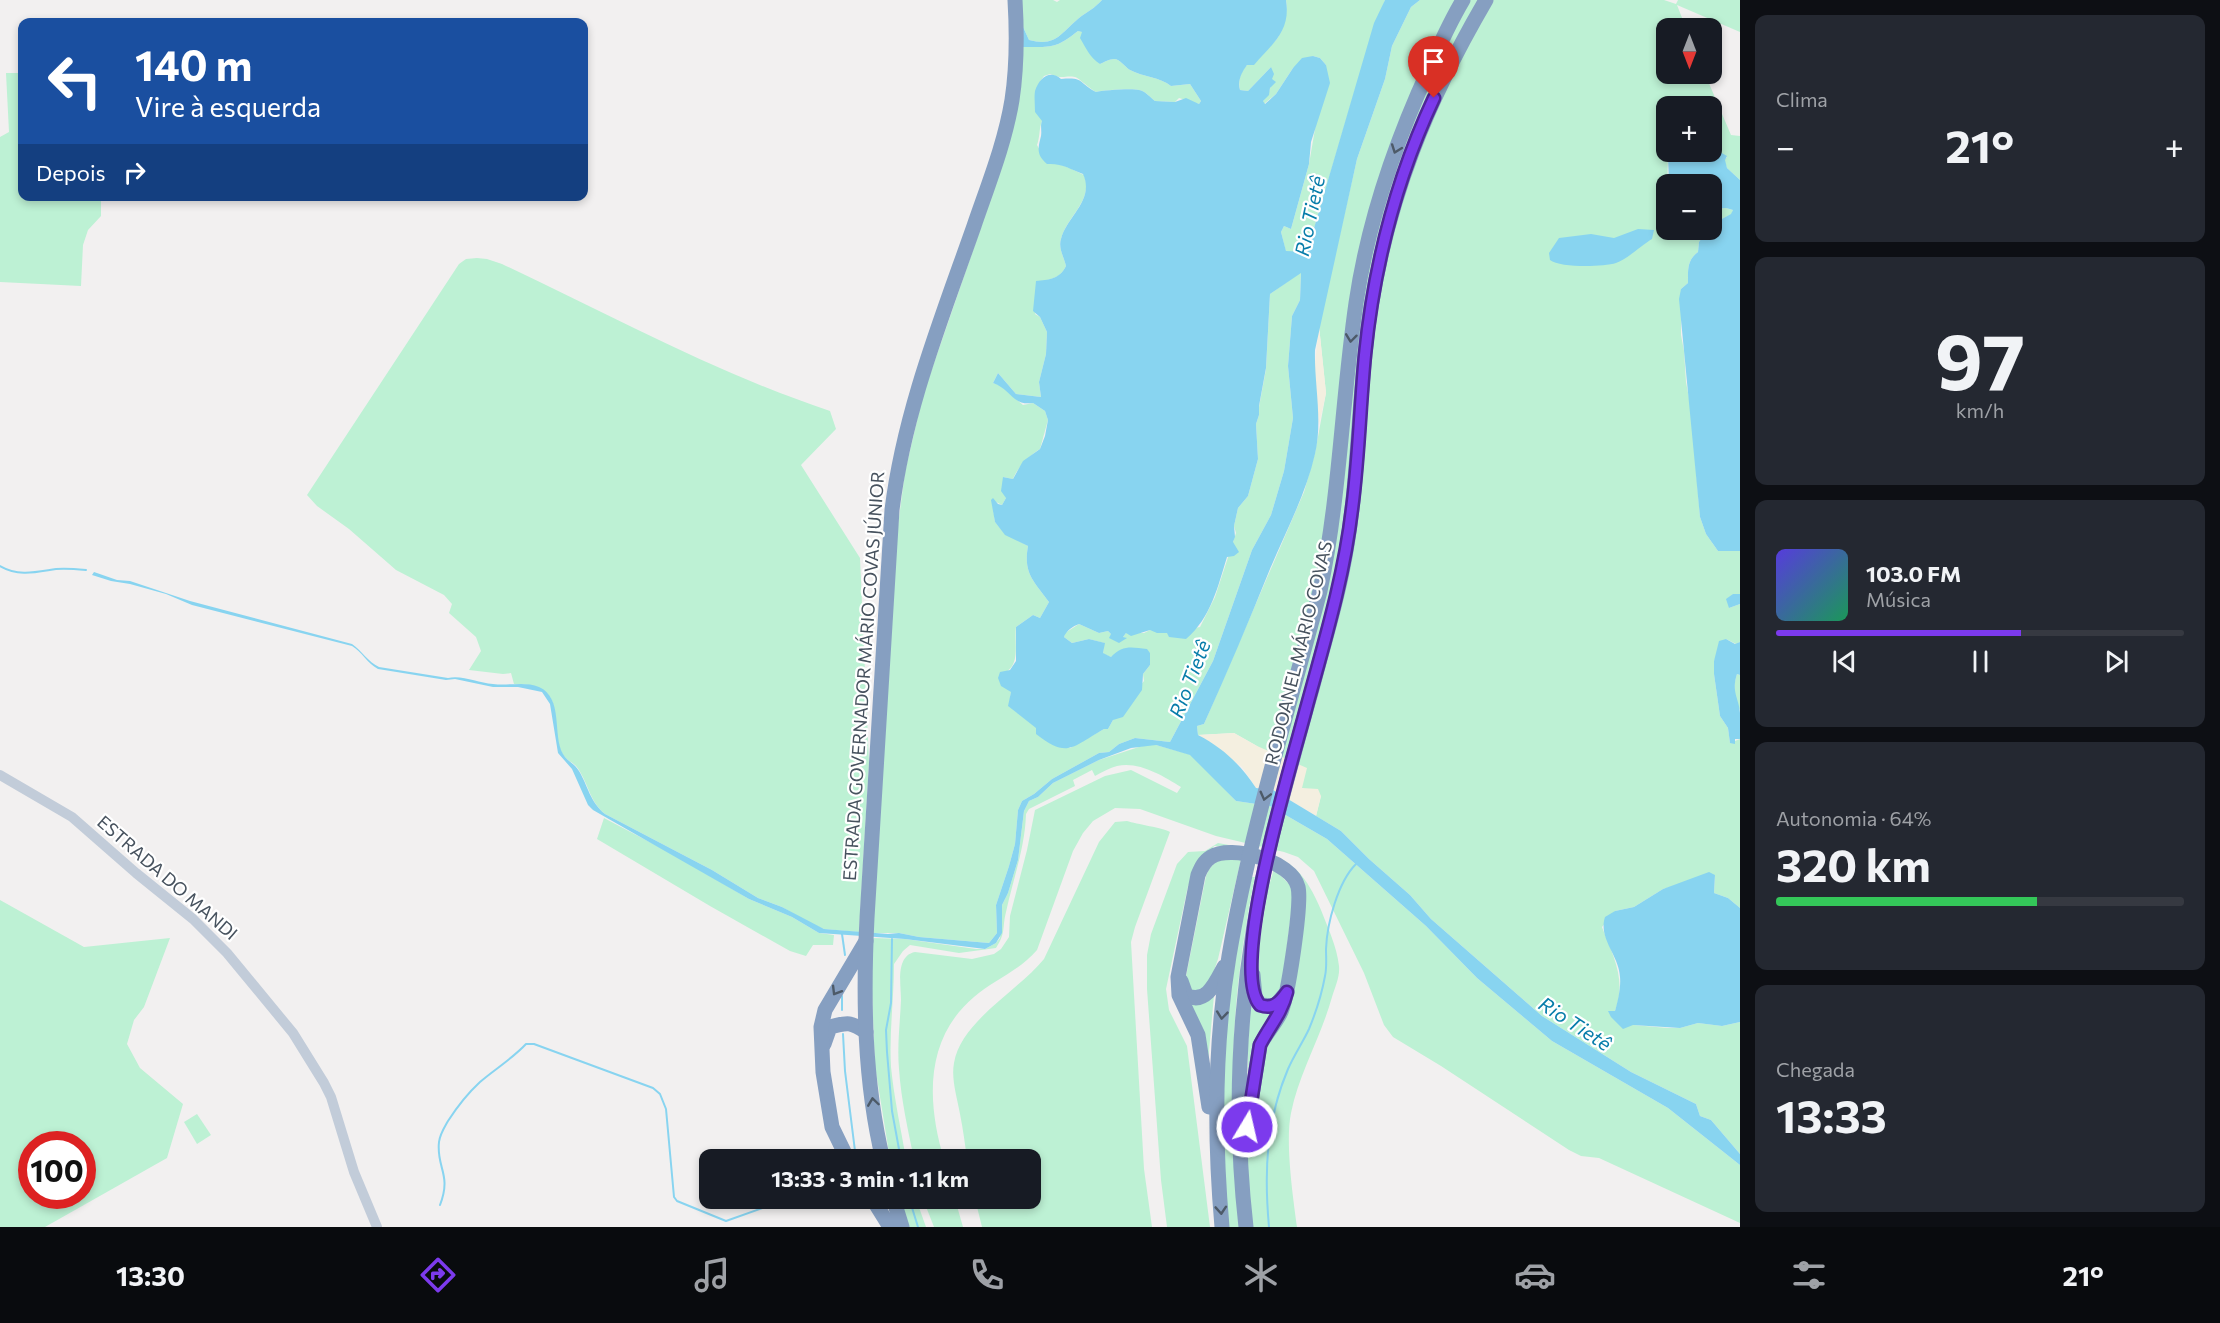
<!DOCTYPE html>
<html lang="pt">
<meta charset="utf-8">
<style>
body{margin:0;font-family:Commissioner,sans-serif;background:#242831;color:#f1f3f6;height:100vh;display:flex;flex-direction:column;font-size:22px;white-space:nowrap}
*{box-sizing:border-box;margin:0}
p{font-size:20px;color:#9ea1a6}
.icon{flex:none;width:33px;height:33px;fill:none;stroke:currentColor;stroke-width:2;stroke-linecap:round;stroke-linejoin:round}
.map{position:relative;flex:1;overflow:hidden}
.drawer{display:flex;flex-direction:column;gap:15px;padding:15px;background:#0d0f14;width:480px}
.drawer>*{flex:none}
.hud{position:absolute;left:18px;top:18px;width:570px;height:183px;border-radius:12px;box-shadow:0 3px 9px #0003;background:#1a4fa0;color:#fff;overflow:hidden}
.needle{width:39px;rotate:180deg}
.tools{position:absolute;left:1656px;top:18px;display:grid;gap:12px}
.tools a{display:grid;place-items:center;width:66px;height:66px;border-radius:12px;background:#171b24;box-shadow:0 3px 9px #0003;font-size:30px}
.speed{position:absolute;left:18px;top:1131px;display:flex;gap:12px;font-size:30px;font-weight:700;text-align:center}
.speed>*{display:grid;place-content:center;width:78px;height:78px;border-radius:50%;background:#171b24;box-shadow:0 3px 9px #0003;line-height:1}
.speed .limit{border:9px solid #d22;background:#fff;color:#111}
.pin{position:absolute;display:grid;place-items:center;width:51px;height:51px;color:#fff;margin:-62px -26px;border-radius:50% 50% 50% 0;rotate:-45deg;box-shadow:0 0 6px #0007}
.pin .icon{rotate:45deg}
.me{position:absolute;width:66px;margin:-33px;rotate:9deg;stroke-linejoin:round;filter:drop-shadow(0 0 4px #0008)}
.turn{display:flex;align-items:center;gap:21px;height:126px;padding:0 18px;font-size:27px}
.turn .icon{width:78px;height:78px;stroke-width:2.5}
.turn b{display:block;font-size:42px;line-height:51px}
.then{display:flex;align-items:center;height:57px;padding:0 18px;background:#0003;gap:12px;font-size:22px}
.big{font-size:45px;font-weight:700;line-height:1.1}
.drawer .card{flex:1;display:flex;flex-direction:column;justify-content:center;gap:9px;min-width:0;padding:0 21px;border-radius:12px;background:#242831}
.drawer .dial{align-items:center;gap:0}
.dial b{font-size:78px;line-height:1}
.song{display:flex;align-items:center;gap:18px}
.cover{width:72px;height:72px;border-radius:9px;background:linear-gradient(135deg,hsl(250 70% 55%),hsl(150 70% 35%))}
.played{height:6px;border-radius:3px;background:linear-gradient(90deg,#7c3aed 60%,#363941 60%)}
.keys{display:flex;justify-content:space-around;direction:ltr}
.heat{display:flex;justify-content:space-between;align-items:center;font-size:33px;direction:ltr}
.charge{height:9px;border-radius:4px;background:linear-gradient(90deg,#34c759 64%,#363941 0)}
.trip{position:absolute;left:699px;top:1149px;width:342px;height:60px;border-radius:12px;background:#171b24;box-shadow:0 3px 9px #0003;font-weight:700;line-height:60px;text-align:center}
.menu{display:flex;height:96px;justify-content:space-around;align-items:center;background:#090b0e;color:#9ea1a6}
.menu .icon{width:42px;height:42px}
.menu .selected{color:#7c3aed}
.menu b{font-size:27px;color:#f1f3f6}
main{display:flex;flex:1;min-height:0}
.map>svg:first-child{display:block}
</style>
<main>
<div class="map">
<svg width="1740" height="1227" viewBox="0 0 1740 1227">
<rect width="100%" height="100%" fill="#f2f0f0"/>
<g fill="#bdf1d4" fill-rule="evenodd">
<path d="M1021,0H1053L1057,2L1060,0H1102C1095,8 1087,12 1079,18C1060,34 1056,47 1029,40L1023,27Z"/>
<path d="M1286,0H1385L1355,90L1307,252H1286L1281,232L1284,226L1291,229L1309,164L1326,65L1320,58L1313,56L1293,68L1276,94L1264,104L1263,101C1272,92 1272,80 1271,67L1248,91L1240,90C1234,65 1263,55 1276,40C1284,31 1288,11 1286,0Z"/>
<path d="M1420,0H1664L1676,4L1678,0H1740V32L1677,5L1686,28H1666V74H1705L1731,135L1740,136V180L1727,168L1724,160L1727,157L1720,153L1710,152L1712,106H1666V152H1672L1668,156L1666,230H1693L1695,233L1705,235L1699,242L1698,252C1687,260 1688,270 1688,283L1681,289V335L1684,351L1686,382L1691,409L1700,517L1706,534L1718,551H1740V594H1733L1729,608L1740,604V642L1736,644L1726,639L1714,661V674L1720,716L1728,728L1730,743L1740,739V908L1728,898L1714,893L1715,875L1663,889L1634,907L1615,911L1602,927C1613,956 1627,980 1615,1011H1609L1633,1025L1668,1028H1680L1698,1023L1722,1026L1740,1022V1154L1711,1120L1700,1116L1696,1104L1631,1072L1542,1016L1431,919L1410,895L1369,859L1341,831L1316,816L1321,796L1302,788L1257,746L1234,733L1198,735L1197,726L1204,724L1304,492L1315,453L1326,393L1319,326L1357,159L1385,79L1392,46L1411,7Z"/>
<path d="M1078,31L1083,32L1100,64C1104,62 1110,59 1114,59C1120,59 1125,67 1130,70C1143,77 1160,77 1171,86L1190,84L1201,101L1199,104L1179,98L1175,102L1155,101C1150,97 1145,91 1139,90C1133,88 1102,90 1096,92C1090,89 1079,78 1075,77C1064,75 1064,80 1050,74L1044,76L1039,83L1042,121C1039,128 1040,137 1037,145L1047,163C1062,163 1071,169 1084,175C1094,200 1067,216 1061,239C1058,248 1064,257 1066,266C1062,275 1056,278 1047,280L1035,314L1040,317L1047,332L1046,354L1039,382L1041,397L1016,394L998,373L993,383L1000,385L1023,405L1033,403L1045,411L1048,420L1040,449C1030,455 1017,468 1013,479L1003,477L1006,498L1002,505L992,500L995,522L1005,534L1028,546C1023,574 1034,581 1049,602L1040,618L1033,615L1016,627C1014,644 1021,665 1004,673L1011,692L1009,706L1037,728L1070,748L1104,729H1108L1113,720L1144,681L1143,674L1150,665V653C1131,646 1128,646 1111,657L1103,654L1104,643L1089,639L1072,643L1064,637L1065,633L1079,624L1099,633L1108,631L1111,634L1126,638L1123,637L1126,633H1144L1150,630L1168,633L1200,627L1215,597L1236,533L1234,526L1238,508L1248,496L1258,459L1256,424L1259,415V407L1266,369L1270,294L1301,272L1300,300L1292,316L1288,366L1293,418L1284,471L1271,515L1252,550L1213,661L1170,742L1135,738L1119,744L1109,752L1099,753L1052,779L1034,794L1022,801L1018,810L1015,844L1009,866L996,905L997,933L989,943L919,937L899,933H872L897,533L905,472L923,395L1001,169L1023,47C1052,47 1055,49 1078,31Z"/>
<path d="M6,73H22V196L101,197V216L88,230L83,245L81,286L0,282V137L9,132Z"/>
<path d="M1726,208L1733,210L1732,214L1720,220L1712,218V209Z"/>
<path d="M477,258L487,259L502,264C610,315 716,373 830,411L836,429L801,465L860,558L869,763L859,932L824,929L810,923L782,907L758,898L712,870L605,814C589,801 588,781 576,766C572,762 565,759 562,753C547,719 571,685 514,684L511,673L503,674L469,670L481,651L476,637L449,613L452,604L444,595L396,570L349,529L317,506L307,495L459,264L466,259Z"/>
<path d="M1737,674L1740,675V710C1733,700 1733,685 1737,674Z"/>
<path d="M1145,745H1156L1192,755L1236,801L1270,806L1327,839L1426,926L1477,978L1552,1041L1668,1108L1740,1165V1223L1599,1158L1581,1156L1569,1150L1441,1066L1393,1037L1384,1025L1364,973L1314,871L1298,857L1284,852L1216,836L1140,809L1115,808L1093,821L1083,833L1073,851L1037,950C1019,971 994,980 974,997C924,1039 927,1103 944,1159H914C908,1130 901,1099 899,1069C897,1046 900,1023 901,1000C901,985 895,956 915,952L972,959L994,954L1001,949L1009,937L1010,916L1027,850L1035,810L1105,776L1131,770L1177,793L1181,787C1163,776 1139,761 1117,766C1110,768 1102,772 1095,776L1092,770L1073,780L1075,786L1029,809L1026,814C1025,848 1013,879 1006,912C1002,928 1006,933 996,948L959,953L910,945L903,951L894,964C894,999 889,1032 891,1067C894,1098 901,1129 906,1159H890L875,1066L872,993V938L905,939L976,949H985L996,943L1000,938L1002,905L1008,893L1018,860L1024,811L1029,801L1038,797L1053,783L1099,760Z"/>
<path d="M604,818L676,856L749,899L792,917L819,933L834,935L833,945H813L806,956L790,951L710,906L597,839Z"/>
<path d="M1127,821C1136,824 1164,828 1170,832L1135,927L1131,942L1144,1169L1152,1227H982L975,1199L1030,1198V1160L967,1159C965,1144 963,1129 960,1114C957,1097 951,1079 954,1063C961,1021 1018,991 1044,959L1099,842L1115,822Z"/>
<path d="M1218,843C1273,854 1297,852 1321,910C1328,928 1337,947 1339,966C1340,977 1335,987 1332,997C1321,1037 1299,1073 1291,1113C1285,1142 1293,1197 1297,1227H1250L1247,1198L1248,1044L1251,999L1279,1015L1297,871C1280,852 1239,847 1214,846L1188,886L1166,989L1169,1010L1187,1046L1210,1227H1167L1161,1180L1147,989V955L1151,934L1177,864L1188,852L1205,851Z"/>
<path d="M1242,855L1218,959L1209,985L1193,992L1187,984L1186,976L1206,876C1214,857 1224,859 1242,855Z"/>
<path d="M1274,869L1294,889L1281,994L1263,1003L1257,982L1258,950L1268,889Z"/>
<path d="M1248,877H1255C1240,949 1232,1022 1233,1095C1233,1139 1237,1183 1239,1227H1225L1221,1167L1225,1029Z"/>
<path d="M0,900L84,947L170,938L144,1007L134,1020L127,1044L140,1068L183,1104L167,1158L45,1227H0ZM32,1144H82V1196H32Z"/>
<path d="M1214,995L1207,1074L1190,1003Z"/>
<path d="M197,1114L211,1135L197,1144L184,1122Z"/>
<path d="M898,1199H916L926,1227H908Z"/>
<path d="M923,1199H955L963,1227H934Z"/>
</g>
<g fill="#f4efe0">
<path d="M1319,326L1326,393L1319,425L1314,373Z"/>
<path d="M1234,733L1257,746L1307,768L1302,788L1318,789L1321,796L1316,816L1273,790L1256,788L1242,767L1198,735Z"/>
</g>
<g fill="#88d4f0">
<path d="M1102,0H1286C1291,31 1273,43 1254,65H1247C1242,72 1237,81 1240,90L1248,91L1271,67L1274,74L1272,79L1276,82L1270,88L1269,95L1263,101L1265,104L1276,94L1293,68L1302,58L1313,56L1320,58L1326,65L1330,83L1311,142L1309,164L1291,229L1284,226L1281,232L1286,251L1307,252L1374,23L1385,0H1420L1411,7L1392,46L1385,79L1357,159L1315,350C1314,384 1323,420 1315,454C1306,494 1286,531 1270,569C1249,621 1227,673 1204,724L1197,726L1198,735C1223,748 1240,764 1256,788L1273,790L1341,831L1369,859L1410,895L1431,919L1542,1016L1631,1072L1696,1104L1700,1116L1711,1120L1740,1154V1165L1668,1108L1552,1041L1477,978L1426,926L1327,839L1270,806L1236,801L1190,755L1156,745L1131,748L1099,760L1053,783L1038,797L1029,801L1024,811L1018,860L1008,893L1002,905V933L996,943L985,949L905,939L819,933L792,917L749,899L593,810L588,805L572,769L558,753L550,704L542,692L518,687H493L455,679L446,680L378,669C367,663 362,652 352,646L192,605L166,594L130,584L111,581L92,575L94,572L117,580L130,581L190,601L352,644C362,651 368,662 379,667L448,678C463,675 478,683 493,684C509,686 525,681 539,687C564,698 552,735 563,754C567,761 575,764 579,771C588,786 590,802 605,814L712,870L758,898L782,907L824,929L888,934L899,933L919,937L989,943L997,933L996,905L1009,866L1015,844L1018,810L1022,801L1034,794L1052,779L1099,753L1109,752L1119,744L1135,738L1170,742L1213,661L1252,550L1271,515L1284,471L1293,418L1288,366L1292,316L1300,300L1301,273L1270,294L1266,368L1259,406V415L1256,424L1258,459L1248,496L1238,508L1234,526L1235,537L1233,542L1239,552L1234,556L1227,557C1218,586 1211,618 1186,639L1169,637L1167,633H1157L1150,630L1131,636L1126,633L1123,637L1127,638L1119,643L1109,638L1111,634L1108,631L1099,633L1079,624C1073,626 1066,631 1064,637L1072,643L1089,639L1105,643L1103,653L1111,657C1122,645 1131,647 1147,649L1150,653V665L1143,674L1142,690L1123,717L1113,720L1108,729H1104C1072,747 1068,759 1036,734V728L1008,706L1011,692L1001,686L998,678L1000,672L1010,670L1016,661V627L1033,615L1040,618L1049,602C1034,581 1023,574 1028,546L1005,535L995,522L991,500L993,498L998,504L1002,505L1006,498L1001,491L1003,477L1013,479L1023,461L1040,449L1045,436L1048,420L1045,411L1033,403C1012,406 1011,389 993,383L998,373L1016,394L1041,397L1039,382L1046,354L1047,332L1040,317L1033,311L1036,281C1048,280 1060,279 1066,266C1064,257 1058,248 1061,239C1067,216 1095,200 1083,174C1070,169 1062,163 1047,164C1036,155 1038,148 1041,136C1042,130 1040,126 1042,121L1035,112C1035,105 1034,97 1035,91C1039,78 1050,69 1061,79C1085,77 1077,82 1096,92C1102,90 1134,88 1139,90C1145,91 1150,97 1155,101L1175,102L1186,98L1199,104L1201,101L1190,84L1171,86C1160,77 1143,77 1130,70C1125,67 1120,59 1114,59C1110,59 1104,62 1100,64C1090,58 1086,48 1080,38L1082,32L1078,31C1055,49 1052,47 1023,47V27L1029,40C1056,47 1060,34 1079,18C1087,12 1095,8 1102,0Z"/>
<path d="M1672,152H1720L1727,156L1725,160L1727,168L1740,180V551H1718L1706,534L1700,517L1679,299L1681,289L1688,283C1688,270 1687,260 1698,252L1699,242L1704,235L1695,233L1693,230H1712V218L1720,220L1731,214L1733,210L1726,208L1712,209V184H1669L1668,156Z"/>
<path d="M1638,229L1654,230L1652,239C1642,245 1626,260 1616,263C1603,267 1560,268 1550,260L1549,253L1559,238L1591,234L1614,238Z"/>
<path d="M1733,594H1740V604L1729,608L1726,599Z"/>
<path d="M1726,639L1735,644L1740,642V675L1737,674C1731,692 1739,698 1740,713C1740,722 1740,730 1740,739H1735V744L1730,743L1728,728L1720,716L1714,674V661L1719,641Z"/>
<path d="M1709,872L1715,875L1714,893L1728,898L1740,908V1022L1722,1026L1698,1023L1680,1028L1633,1025L1623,1029L1611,1017L1608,1011H1615C1618,1001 1621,987 1620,977C1619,955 1598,939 1605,917L1615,911L1634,907L1663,889Z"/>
</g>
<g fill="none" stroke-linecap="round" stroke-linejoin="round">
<g stroke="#88d4f0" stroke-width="2">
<path d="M0,566C19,577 36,572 56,569C66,568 76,569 86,570"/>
<path d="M842,934L845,955"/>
<path d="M892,939L891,1003L886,1030L887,1052L892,1111L901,1160"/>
<path d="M842,996V1010"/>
<path d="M843,1034L845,1071L856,1159"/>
<path d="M909,1198L918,1227"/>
<path d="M440,1205C452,1174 436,1168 439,1142C440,1134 444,1128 448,1121C457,1107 467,1094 480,1082C495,1069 512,1059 526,1044H534L653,1088L660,1094L666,1109L674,1197L677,1201L726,1221L791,1198"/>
<path d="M1269,1227C1264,1172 1266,1121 1288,1069C1294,1055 1303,1042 1309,1029C1316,1012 1322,993 1325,976C1327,967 1326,958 1326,949C1327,923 1338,882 1356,864"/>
</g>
<path stroke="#c2ccd9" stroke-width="10" d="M0,775L72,817L136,873L193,919L227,953L293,1033L324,1083L331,1097L354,1172L377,1227"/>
<g stroke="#869fc1" stroke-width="15">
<path d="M1253,975L1255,997L1260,1005L1275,1006L1285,994"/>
<path d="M1181,981L1186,995C1206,1006 1216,982 1224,967"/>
<path d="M824,1044L830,1027C848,1022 851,1022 866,1032"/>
<path d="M1209,1107L1198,1035L1179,995L1178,977L1198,875C1201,868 1204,861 1211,857C1231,844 1292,861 1298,887C1302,903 1288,999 1280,1014C1274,1025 1266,1034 1260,1045L1246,1133"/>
<path d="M848,1160L832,1127L823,1072L821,1027L825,1010L866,941"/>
<path d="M883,1160C864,1081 863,998 867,918L892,510C904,412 941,320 974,226C988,185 1005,143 1012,100C1017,67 1017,33 1015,0"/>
<path d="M872,1198L890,1227"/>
<path d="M893,1198L902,1227"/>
<path d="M1222,1227C1214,1136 1214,1046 1229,956C1250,832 1288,712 1320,591C1340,496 1342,399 1356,303C1368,221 1395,143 1429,69C1439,46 1450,22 1463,0"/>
<path d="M1246,1227C1231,1095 1241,965 1272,836C1285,787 1298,738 1312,689C1322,650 1334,612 1342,572C1360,487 1357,399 1370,313C1388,197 1427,101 1486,0"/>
</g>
</g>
<defs><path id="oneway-chevron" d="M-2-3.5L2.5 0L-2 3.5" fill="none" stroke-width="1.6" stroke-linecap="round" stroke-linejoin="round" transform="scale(1.5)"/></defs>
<g stroke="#4d5a68">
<use href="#oneway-chevron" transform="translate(1396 149) rotate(110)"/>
<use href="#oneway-chevron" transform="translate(1351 338) rotate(97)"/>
<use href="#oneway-chevron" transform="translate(1265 796) rotate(104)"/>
<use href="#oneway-chevron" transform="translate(836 991) rotate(121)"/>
<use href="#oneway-chevron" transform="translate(1222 1015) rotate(96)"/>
<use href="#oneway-chevron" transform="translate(873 1102) rotate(-98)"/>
<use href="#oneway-chevron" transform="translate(1221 1210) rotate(86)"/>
</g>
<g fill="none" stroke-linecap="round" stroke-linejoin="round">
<g stroke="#51269a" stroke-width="15">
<path id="route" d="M1247,1127L1260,1045C1270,1025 1281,1015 1287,992C1280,1002 1273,1010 1260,1005C1228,969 1293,759 1306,709C1324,643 1344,577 1352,509C1359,457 1360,406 1365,355C1374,266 1396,179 1434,98"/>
</g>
<use href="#route" stroke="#7c3aed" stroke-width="10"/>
</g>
<g text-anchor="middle" stroke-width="4.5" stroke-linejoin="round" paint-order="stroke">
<g font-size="18" fill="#47525e" stroke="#fff">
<text transform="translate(1299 653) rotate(-76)" y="6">RODOANEL MÁRIO COVAS</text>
<text transform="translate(864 676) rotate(-86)" y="6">ESTRADA GOVERNADOR MÁRIO COVAS JÚNIOR</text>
<text transform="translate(167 878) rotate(41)" y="6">ESTRADA DO MANDI</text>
</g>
<g font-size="20" font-style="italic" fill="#077daa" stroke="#fff">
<text transform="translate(1310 216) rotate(-78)" y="7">Rio Tietê</text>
<text transform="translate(1190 679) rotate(-69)" y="7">Rio Tietê</text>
<text transform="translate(1575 1024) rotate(33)" y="7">Rio Tietê</text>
</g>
</g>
</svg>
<div class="tools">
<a><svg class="needle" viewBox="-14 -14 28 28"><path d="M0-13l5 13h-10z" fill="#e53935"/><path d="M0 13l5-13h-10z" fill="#9ea1a6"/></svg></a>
<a>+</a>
<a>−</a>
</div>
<div class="speed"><div class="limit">100</div></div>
<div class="pin" style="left:1434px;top:98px;background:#d93025"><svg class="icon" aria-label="arrive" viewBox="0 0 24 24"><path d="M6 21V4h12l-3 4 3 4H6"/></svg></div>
<svg class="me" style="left:1247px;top:1127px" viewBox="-20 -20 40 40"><circle r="17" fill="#7c3aed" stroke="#fff" stroke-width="3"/><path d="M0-11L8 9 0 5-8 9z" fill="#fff"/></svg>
<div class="trip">13:33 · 3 min · 1.1 km</div>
<div class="hud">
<div class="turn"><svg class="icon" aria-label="left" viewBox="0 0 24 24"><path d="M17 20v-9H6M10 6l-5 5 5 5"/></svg><div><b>140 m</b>Vire à esquerda</div></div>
<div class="then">Depois<svg class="icon" aria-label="right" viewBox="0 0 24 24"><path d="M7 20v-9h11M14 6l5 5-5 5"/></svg></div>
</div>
</div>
<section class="drawer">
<div class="card"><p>Clima</p>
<div class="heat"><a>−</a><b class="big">21°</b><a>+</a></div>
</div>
<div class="card dial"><b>97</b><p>km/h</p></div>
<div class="card">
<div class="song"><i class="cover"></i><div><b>103.0 FM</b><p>Música</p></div></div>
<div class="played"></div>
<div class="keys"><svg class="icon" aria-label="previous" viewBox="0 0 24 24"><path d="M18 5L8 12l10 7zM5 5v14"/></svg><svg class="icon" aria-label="pause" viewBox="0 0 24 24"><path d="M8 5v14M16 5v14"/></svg><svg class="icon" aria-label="next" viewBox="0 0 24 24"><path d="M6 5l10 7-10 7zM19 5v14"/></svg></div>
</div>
<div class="card"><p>Autonomia · 64%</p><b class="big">320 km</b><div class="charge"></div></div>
<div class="card"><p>Chegada</p><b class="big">13:33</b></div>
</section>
</main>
<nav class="menu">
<b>13:30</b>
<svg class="icon selected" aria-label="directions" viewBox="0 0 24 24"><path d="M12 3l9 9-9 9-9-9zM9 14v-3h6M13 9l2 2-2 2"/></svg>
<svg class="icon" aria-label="music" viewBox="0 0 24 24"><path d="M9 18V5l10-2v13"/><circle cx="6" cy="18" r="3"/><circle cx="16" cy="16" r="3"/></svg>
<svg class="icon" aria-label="phone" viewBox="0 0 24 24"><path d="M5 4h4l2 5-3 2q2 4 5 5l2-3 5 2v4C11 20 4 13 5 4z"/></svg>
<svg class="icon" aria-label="climate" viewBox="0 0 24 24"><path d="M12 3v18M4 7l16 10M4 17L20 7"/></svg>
<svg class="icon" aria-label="car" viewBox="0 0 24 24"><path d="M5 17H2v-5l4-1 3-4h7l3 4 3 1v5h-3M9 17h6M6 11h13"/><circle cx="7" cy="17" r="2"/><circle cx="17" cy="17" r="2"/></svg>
<svg class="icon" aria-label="filters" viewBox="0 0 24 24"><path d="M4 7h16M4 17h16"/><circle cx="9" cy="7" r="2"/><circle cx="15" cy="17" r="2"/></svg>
<b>21°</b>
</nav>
